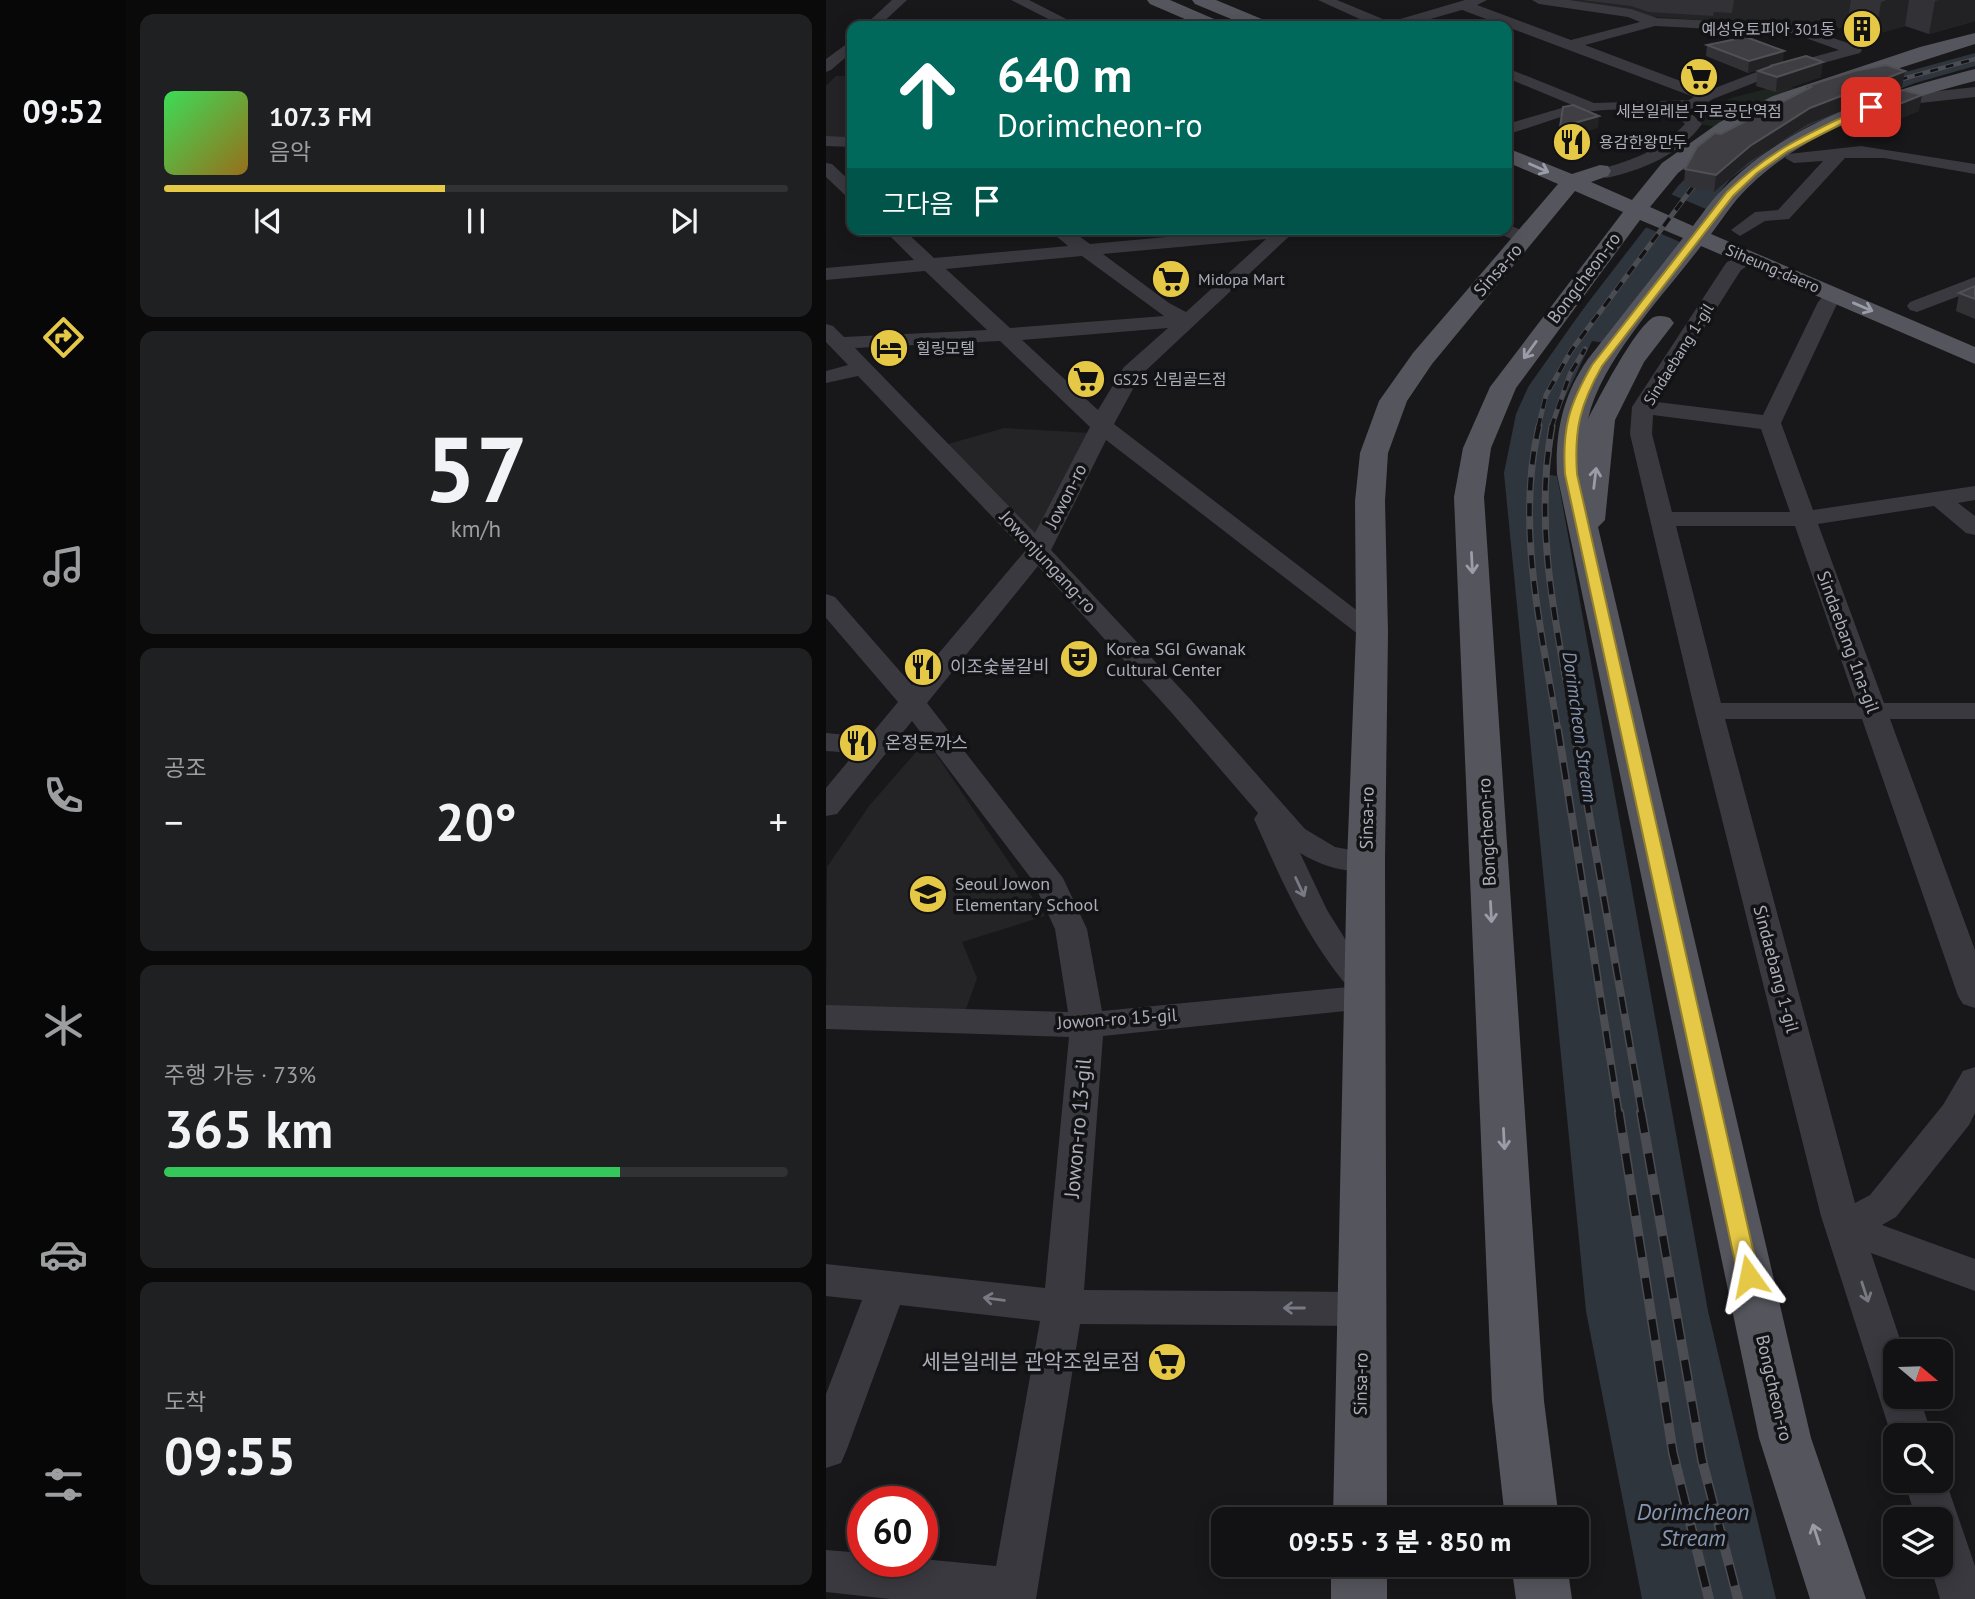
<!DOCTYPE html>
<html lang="ko">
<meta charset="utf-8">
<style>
body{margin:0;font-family:"PT Sans","Noto Sans KR",sans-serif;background:#1f2022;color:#f1f3f6;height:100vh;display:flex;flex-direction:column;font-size:26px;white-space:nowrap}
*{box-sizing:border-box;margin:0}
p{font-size:23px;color:#9c9ea0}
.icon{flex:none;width:38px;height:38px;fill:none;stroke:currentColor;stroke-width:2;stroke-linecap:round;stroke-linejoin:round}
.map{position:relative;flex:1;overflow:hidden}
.drawer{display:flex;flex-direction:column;gap:14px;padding:14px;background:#0a0a0b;width:700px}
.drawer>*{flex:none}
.top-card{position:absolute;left:21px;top:21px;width:665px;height:214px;border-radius:14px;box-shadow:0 4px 18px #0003,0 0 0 2px #313234;background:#00695c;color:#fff;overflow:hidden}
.needle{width:46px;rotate:109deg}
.controls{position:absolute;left:1057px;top:1339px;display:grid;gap:14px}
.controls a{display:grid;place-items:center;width:70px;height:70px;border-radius:14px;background:#121214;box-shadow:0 4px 18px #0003,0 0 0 2px #313234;font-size:35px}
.speed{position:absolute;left:21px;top:1486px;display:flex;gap:14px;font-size:35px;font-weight:700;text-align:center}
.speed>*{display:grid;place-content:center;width:91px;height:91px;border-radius:50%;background:#121214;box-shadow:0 4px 18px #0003,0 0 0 2px #313234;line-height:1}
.speed .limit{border:10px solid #d22;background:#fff;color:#111}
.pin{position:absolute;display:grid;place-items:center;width:60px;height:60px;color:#fff;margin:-30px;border-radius:14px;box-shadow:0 4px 10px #0006}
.me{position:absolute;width:77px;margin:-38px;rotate:348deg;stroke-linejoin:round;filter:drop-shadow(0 0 5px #0008)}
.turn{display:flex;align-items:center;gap:24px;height:147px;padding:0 35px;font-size:32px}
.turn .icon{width:91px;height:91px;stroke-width:2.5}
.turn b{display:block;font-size:49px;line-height:60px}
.then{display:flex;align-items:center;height:66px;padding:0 35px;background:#0003;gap:14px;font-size:26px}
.big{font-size:52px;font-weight:800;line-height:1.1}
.drawer .widget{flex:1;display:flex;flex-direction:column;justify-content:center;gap:10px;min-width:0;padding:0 24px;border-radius:14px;background:#1f2022}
.drawer .dial{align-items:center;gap:0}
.dial b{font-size:91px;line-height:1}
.song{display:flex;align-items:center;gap:21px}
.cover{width:84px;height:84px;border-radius:10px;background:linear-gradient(135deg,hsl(130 70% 55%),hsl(40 70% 35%))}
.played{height:7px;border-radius:4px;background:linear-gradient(90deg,#e5c845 45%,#313234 45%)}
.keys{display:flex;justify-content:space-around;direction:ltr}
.heat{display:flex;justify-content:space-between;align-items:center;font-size:38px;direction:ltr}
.charge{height:10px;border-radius:5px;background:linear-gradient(90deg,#34c759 73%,#313234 0)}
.trip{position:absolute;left:385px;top:1507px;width:378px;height:70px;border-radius:14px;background:#121214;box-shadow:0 4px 18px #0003,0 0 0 2px #313234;font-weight:800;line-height:70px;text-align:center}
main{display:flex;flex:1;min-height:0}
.tabs{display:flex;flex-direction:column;width:126px;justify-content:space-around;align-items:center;background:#070708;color:#9c9ea0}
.tabs .icon{width:49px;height:49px}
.tabs .on{color:#e5c845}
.tabs b{font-size:32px;color:#f1f3f6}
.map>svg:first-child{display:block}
</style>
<main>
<nav class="tabs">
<b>09:52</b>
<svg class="icon on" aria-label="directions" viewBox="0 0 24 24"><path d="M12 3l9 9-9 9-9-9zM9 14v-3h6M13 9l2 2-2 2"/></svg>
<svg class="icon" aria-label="music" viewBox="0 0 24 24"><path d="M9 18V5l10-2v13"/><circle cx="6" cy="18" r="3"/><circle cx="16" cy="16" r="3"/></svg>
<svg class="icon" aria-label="phone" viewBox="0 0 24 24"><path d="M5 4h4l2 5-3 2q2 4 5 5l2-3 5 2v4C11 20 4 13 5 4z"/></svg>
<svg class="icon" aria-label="climate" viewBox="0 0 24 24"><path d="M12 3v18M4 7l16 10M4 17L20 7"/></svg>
<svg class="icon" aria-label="car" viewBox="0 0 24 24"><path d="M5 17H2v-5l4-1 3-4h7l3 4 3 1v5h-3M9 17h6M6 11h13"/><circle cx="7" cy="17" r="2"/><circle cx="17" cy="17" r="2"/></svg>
<svg class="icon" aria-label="filters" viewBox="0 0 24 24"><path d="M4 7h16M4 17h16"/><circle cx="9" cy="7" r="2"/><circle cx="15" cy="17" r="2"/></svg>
</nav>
<section class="drawer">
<div class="widget">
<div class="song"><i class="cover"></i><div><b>107.3 FM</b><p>음악</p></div></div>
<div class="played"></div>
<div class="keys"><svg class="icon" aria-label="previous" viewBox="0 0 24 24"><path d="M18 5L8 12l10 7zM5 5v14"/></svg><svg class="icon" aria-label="pause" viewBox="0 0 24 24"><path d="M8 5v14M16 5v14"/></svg><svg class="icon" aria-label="next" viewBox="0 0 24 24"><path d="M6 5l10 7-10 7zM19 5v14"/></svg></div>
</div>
<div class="widget dial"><b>57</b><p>km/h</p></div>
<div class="widget"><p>공조</p>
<div class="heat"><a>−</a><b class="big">20°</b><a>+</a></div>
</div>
<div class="widget"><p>주행 가능 · 73%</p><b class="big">365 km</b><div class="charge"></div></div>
<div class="widget"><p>도착</p><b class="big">09:55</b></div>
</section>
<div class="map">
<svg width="1149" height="1599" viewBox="0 0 1149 1599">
<rect width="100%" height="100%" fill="#18181a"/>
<g fill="#242427">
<path d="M706,0H1108L1011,29L829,17Z"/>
<path d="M10,76H26V137L0,136V86Z"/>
<path d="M178,428L265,433L212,543L119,445Z"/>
<path d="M100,750L108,751L219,916L136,942L151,978L138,1015L0,1008L1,867L43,806L90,752Z"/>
</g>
<path fill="#1e2520" d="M957,85L972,89L890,127L874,124L873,118C886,98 934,92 957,85Z"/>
<path fill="#2f353d" d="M1149,53V66L1089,83L986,124L946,147L904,179L762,364L731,474L882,1311L950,1599H816L760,1311L678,473L690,414L704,383L720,357L852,186L866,172L1065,76Z"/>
<g fill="#18181a">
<path d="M1080,87L1085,88L947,150L765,366L735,474L768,655L731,476L723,475L730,416L766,341L779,343L854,242L817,226L842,193L880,209L905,179L953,143L1027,106Z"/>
<path d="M810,234L690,404L717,355Z"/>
</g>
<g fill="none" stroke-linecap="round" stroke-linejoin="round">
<g fill="#39393f" fill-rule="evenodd">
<path d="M66,0H81L53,26H38Z"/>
<path d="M185,0H203L254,26H236Z"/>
<path d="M492,0H511L564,22L639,0H661L651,5L745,40L814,22L802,17L713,4L706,0H743L805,9L831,18L968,25L1034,47L1036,50L1034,53L938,79L887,99L872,108L862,110L876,124C853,155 817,170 780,178L771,173L774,169C806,161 836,149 859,124C840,103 770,109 743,115C722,120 702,129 681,134V124L746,105L681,78V68L768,103L863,100L868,97L636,10L580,26H549ZM829,26L966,33L1013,50L928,73L881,91L759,45Z"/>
<path d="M26,40V52L5,70L0,72V59Z"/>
<path d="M1149,87V97L1094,103L1086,98L1094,93Z"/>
<path d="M0,136L26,137V147L0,146Z"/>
<path d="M1035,146L1149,164V174L1058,158H1019L963,219L939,221L914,236L905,230L929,212L952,210L997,161L968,163L959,158L962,154Z"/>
<path d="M0,163L6,164L26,183V197L20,196L0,177Z"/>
<path d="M681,224L706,235L708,239L699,245L672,233L670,229H681Z"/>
<path d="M57,229H77L108,258L242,246L222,229H243L264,244L428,229H471L314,376L288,424L559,632L555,638L546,640L537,638L280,440L225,550L365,700L479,829L509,847L551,855L555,862L551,869C526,876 495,866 474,853L501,910L521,942L557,986L553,992L556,997L551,1005L539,1009L277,1036L258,1290L536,1292L550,1297L556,1309L550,1321L536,1326L254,1324L210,1599H64L0,1592V1550L37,1553V1561L96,1559L170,1566L214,1321L74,1305L21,1449L15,1463L0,1468V1394L36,1300L0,1296V1264L219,1288L243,1037L0,1029V1005L242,1012L229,929L207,881L86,721L11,814L0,816V788L29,753L0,751V733L43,737L72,702L0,618V594L9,597L86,685L199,551L32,376L0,383V371L22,365L0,342V324L7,326L18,337L161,330L99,271L0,280V268L88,260ZM440,239L360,312L343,303L277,254ZM256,256L338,316L184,328L120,269ZM342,328L298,367L272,410L196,340ZM174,341L264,427L209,533L29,348ZM212,566L345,712L432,813L428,819C455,879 479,936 522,987L276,1011L261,929L237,878L101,703Z"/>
<path d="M924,252L934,258L915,270L831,402L937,415L992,302L1002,291H1016L1019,295L1011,304L955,423L987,510L1149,486V500L1132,503L1149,516V535L1140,533L1108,506L992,524L1058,703H1149V719H1064L1149,950V1008L1137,1004L1132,996L1036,719H899L1029,1203L1044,1195L1117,1105L1137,1071L1149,1067V1113L1143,1125L1070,1217L1056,1225L1149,1259V1291L1045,1253L1078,1351H1069V1396H1093L1106,1435H1069V1447L995,1216L869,711L804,434L806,407L898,266L901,262ZM827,415L935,429L964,512H846L826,434ZM850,526H969L1030,703H895Z"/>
<path d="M1149,277V290L1091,312L1084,310L1081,306L1084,302Z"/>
<path d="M1115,1467L1149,1566V1599H1114L1104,1564H1115V1519H1090L1078,1480H1115Z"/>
</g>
<g fill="#55565d" fill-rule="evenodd">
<path d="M321,0H344L395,22L398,26H375L324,4Z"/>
<path d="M366,0H390L443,22L446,26H422L369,4Z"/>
<path d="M1149,33V44L961,104L908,130L852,173L824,207L867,226C877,213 886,199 898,188C964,120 1060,92 1149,69V81C1065,103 970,132 911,199C902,210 894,222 885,234L1149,347V364L875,246C837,296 776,359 762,419C773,398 809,327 828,317C833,315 839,316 844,318L848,323L818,362L789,420L779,520L772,527L985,1438L1040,1599H984L933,1438L731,474C729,432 737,395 762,359L857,238L814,220L690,388L665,448L658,497L718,1401L733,1519H679L666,1401L628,497L637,448L664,387L797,212L749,191L606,364L581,401L562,453L559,501L562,632L559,862L561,1519H507L521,862L530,632L529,501L534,453L553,401L587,353L732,184L681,162V148L746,174L774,165L782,166L785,171L782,176L765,182L806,200L836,163L894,122L947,96L1094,47Z"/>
<rect x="505" y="1564" width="56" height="35"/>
<path d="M685,1564H741L746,1599H690Z"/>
</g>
<g stroke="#4c4d53" stroke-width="4.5">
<g id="rail-far4">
<path d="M1058,84L1149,59"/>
<path d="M865,189L882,174"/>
</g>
</g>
<g stroke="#4c4d53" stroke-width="5">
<g id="rail-far3">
<path d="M712,428L720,395L745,351L866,188"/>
<path d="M725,428L744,374L759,349"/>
</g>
</g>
<g stroke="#4c4d53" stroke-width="7">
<g id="rail-far2">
<path d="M713,426C689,526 716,631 732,731"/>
<path d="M726,426C707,531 731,628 749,731"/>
</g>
</g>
<g stroke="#4c4d53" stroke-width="8">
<g id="rail-far1">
<path d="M732,729L793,1114"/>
<path d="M748,729L816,1114"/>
</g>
</g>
<g stroke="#4c4d53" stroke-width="10">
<g id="rail">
<path d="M793,1112L847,1453L883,1599"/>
<path d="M815,1112L876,1460L912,1599"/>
</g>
</g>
<use href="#rail-far4" stroke="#131315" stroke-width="2.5" stroke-dasharray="8" stroke-linecap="butt"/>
<use href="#rail-far3" stroke="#131315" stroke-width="3.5" stroke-dasharray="10" stroke-linecap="butt"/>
<use href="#rail-far2" stroke="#131315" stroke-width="4.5" stroke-dasharray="13" stroke-linecap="butt"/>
<use href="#rail-far1" stroke="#131315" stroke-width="5" stroke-dasharray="17" stroke-linecap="butt"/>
<use href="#rail" stroke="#131315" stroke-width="7" stroke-dasharray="21" stroke-linecap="butt"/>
</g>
<g fill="#323135">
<path d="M756,0H908L906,13L888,12L887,16L823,12L805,6Z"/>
<path d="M1025,0H1149V21L1103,34L1079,26L1050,34L1021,25Z"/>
<path d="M881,45L957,62L995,77L950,92L930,86L932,71L944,66L922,73L880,56Z"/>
<path d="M1079,71L1076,87L982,124L923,162L888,192L858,186L859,169L895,134L980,90L981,86Z"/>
<path d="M1041,103L1093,111L1058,125L1038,119Z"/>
<path d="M1149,286V319L1130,311L1133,293Z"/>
</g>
<g fill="#222224">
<path d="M1061,0H1083L1079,26L1050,34L1055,2Z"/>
<path d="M1113,0H1149V21L1103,34L1109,1Z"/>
<path d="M958,51L957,63L922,73L923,61Z"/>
<path d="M997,62L995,77L950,92L951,77Z"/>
<path d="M1079,71L1076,87L982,124L923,162L888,192L890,175L924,146L984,108Z"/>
<path d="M1096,95L1093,111L1058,125L1061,109Z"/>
<path d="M773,116L772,128L733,139L734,127Z"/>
</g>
<g fill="#3f3f43" stroke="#505056" stroke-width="2">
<path d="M920,37L958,51L923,61L881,45Z"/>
<path d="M980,56L997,62L951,77L932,71L946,66H944Z"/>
<path d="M1060,65L1079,71L984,108L924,146L890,175L859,169L871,147L889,133L895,134L985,87L981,86L1028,71Z"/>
<path d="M1077,90L1096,95L1061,109L1041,103Z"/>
<path d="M747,105L773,116L734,127L737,107Z"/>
<path d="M1149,286V299L1133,293Z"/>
</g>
<defs><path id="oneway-shaft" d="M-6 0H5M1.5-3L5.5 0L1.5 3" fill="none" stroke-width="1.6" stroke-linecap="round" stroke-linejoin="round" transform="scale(1.75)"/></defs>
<g stroke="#9a9ca7">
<use href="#oneway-shaft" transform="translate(713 168) rotate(24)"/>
<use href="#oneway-shaft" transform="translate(1037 307) rotate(23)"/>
<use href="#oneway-shaft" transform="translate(704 350) rotate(126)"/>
<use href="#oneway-shaft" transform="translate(769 478) rotate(-83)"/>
<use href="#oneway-shaft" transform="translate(646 563) rotate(87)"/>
<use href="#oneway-shaft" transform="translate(665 912) rotate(87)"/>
<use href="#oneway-shaft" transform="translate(678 1139) rotate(87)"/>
<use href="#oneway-shaft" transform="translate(990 1534) rotate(-108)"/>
</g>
<g stroke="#787982">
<use href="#oneway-shaft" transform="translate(474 887) rotate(65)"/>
<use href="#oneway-shaft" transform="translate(1039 1292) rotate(72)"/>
<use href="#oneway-shaft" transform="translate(168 1299) rotate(-173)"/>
<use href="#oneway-shaft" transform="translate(468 1308) rotate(-180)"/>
</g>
<path fill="#e5c845" stroke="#95822d" stroke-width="2" d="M1042,105L1049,107L962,151L931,173L907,196L776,366C754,405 748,429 751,474L933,1276L930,1282L923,1285L916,1282L912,1276L739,474C736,428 743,405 766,365L901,192C946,148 986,132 1042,105Z"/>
<defs>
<g id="building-disc" transform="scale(2.0125)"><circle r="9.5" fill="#e5c845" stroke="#131315"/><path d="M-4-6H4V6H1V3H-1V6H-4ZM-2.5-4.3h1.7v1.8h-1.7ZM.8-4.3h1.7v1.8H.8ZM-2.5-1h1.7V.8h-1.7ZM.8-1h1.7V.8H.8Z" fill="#111"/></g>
<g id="supermarket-disc" transform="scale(2.0125)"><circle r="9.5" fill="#e5c845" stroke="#131315"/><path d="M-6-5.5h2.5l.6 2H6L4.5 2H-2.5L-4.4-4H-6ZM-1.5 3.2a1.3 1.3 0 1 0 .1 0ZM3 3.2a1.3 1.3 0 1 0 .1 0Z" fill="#111"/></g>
<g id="restaurant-disc" transform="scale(2.0125)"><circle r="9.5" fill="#e5c845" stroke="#131315"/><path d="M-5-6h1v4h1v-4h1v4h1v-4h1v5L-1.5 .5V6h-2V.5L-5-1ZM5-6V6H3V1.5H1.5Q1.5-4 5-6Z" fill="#111"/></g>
<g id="hotel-disc" transform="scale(2.0125)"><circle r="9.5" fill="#e5c845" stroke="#131315"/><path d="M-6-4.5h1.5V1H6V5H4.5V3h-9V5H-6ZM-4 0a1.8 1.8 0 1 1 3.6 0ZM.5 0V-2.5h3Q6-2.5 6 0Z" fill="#111"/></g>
<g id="theatre-disc" transform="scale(2.0125)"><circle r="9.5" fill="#e5c845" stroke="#131315"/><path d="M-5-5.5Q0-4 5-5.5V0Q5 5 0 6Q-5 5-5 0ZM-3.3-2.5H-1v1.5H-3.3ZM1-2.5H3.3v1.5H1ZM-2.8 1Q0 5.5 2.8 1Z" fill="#111"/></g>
<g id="school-disc" transform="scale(2.0125)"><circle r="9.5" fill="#e5c845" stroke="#131315"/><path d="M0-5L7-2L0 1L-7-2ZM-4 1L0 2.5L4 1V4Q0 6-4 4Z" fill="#111"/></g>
</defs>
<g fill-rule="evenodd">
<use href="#building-disc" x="1036" y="29"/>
<use href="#supermarket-disc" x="873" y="77"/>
<use href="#restaurant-disc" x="746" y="142"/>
<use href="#supermarket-disc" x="345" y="279"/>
<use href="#hotel-disc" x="63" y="348"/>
<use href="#supermarket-disc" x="260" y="379"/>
<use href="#theatre-disc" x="253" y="659"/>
<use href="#restaurant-disc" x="97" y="667"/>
<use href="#restaurant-disc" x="32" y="743"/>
<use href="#school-disc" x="102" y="894"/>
<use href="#supermarket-disc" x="341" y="1362"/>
</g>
<g text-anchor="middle" stroke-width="7" stroke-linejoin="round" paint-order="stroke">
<g font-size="16" fill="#abadb9" stroke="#131315" text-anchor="start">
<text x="1009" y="35" text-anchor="end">예성유토피아 301동</text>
<text x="873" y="117" text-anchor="middle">세븐일레븐 구로공단역점</text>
<text x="773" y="148">용감한왕만두</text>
<text x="372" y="285">Midopa Mart</text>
<text x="90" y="354">힐링모텔</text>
<text x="287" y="385">GS25 신림골드점</text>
</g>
<g font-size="16" fill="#abadb9" stroke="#131315">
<text transform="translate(947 268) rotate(23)" y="6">Siheung-daero</text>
<text transform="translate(852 354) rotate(-58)" y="6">Sindaebang 1-gil</text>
</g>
<g font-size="18" fill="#abadb9" stroke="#131315">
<text transform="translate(672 270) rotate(-49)" y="6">Sinsa-ro</text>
<text transform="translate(758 278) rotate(-53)" y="6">Bongcheon-ro</text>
<text transform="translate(240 496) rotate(-63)" y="6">Jowon-ro</text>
<text transform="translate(222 562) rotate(47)" y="6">Jowonjungang-ro</text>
<text transform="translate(1022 642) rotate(70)" y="6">Sindaebang 1na-gil</text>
<text transform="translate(541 818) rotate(-89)" y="6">Sinsa-ro</text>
<text transform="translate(661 832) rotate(-93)" y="6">Bongcheon-ro</text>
<text transform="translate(950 969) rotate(75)" y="6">Sindaebang 1-gil</text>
<text transform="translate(291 1019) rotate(-4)" y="6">Jowon-ro 15-gil</text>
<text transform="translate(535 1384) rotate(-89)" y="6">Sinsa-ro</text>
<text transform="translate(948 1388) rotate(77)" y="6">Bongcheon-ro</text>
</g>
<g font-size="18" fill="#abadb9" stroke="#131315" text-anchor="start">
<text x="280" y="655">Korea SGI Gwanak<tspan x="280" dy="21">Cultural Center</tspan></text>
<text x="124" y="673">이조숯불갈비</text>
<text x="59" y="749">온정돈까스</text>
<text x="129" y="890">Seoul Jowon<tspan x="129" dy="21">Elementary School</tspan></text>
</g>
<g font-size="19" font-style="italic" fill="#8596b1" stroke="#131315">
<text transform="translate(754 727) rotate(82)" y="7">Dorimcheon Stream</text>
</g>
<g font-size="21" fill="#abadb9" stroke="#131315">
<text transform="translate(252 1128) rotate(-85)" y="7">Jowon-ro 13-gil</text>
</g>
<g font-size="21" fill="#abadb9" stroke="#131315" text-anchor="end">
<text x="314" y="1369">세븐일레븐 관악조원로점</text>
</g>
<g font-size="23" font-style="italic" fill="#8596b1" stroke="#131315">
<text x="867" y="1520">Dorimcheon<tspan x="867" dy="26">Stream</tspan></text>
</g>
</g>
</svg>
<div class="controls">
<a><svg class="needle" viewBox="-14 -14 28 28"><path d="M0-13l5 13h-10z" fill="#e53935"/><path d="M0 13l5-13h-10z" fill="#9c9ea0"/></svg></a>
<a><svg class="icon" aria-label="search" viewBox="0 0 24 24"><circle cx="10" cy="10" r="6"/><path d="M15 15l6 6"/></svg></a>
<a><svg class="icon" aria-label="layers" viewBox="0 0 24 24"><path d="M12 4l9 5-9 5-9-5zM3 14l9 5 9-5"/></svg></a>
</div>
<div class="speed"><div class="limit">60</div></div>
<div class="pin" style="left:1045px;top:107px;background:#d93025"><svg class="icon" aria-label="arrive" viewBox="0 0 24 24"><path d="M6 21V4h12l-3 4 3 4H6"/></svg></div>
<svg class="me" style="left:923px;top:1276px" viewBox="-20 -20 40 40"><path d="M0-17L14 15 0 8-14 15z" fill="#e5c845" stroke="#fff" stroke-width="4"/></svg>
<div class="trip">09:55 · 3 분 · 850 m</div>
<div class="top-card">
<div class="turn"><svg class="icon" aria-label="ahead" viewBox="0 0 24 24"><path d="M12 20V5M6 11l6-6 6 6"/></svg><div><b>640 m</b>Dorimcheon-ro</div></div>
<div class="then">그다음<svg class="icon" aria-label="arrive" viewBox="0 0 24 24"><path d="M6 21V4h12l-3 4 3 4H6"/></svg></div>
</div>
</div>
</main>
